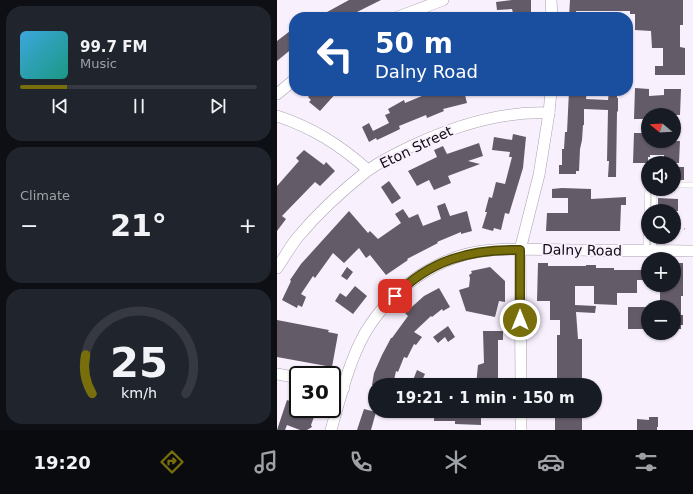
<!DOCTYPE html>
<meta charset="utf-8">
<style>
body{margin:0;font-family:"DejaVu Sans",sans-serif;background:#20242c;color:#f1f3f6;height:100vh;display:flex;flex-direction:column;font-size:15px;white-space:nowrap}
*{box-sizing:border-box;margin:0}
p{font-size:13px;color:#9ea1a6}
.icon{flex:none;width:22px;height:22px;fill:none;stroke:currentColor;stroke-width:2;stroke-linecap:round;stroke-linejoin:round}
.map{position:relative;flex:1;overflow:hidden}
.panel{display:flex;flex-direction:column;gap:6px;padding:6px;background:#0d0f14;width:277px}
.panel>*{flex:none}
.top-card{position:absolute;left:12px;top:12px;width:344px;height:84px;border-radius:16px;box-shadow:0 1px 3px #0004;background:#1a4fa0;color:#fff;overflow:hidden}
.needle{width:26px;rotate:288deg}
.tools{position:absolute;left:364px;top:108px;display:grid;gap:8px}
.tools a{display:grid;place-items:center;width:40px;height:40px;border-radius:50%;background:#171b24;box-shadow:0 1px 3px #0004;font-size:20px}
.speed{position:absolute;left:12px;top:366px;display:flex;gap:8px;font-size:20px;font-weight:700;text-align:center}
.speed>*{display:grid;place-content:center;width:52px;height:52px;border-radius:50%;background:#171b24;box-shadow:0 1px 3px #0004;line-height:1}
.speed .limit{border:2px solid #111;border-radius:6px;background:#fff;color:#111}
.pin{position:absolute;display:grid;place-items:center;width:34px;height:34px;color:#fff;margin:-17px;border-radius:8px;box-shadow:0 2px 6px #0006}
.me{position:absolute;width:44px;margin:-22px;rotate:0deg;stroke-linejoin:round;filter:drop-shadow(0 0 3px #0008)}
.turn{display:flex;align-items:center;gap:14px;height:84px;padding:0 20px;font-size:18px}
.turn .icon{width:52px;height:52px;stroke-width:2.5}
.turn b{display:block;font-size:28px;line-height:34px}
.big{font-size:30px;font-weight:700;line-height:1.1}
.panel .card{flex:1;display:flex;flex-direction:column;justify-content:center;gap:6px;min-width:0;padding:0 14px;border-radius:16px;background:#20242c}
.panel .dial{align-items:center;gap:0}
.dial svg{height:104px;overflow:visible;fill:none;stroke:#363941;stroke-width:7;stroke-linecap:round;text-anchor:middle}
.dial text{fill:#f1f3f6;stroke:none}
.song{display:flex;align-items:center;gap:12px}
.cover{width:48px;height:48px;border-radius:6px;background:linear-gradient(135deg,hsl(200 70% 55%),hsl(170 70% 35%))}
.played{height:4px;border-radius:2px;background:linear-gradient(90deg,#786e0c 20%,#363941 20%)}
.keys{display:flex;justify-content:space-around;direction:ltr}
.heat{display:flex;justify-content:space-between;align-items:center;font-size:22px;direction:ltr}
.trip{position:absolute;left:91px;top:378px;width:234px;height:40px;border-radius:20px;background:#171b24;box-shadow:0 1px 3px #0004;font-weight:700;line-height:40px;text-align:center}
.tab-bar{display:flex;height:64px;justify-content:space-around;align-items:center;background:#090b0e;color:#9ea1a6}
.tab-bar .icon{width:28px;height:28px}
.tab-bar .selected{color:#786e0c}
.tab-bar b{font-size:18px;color:#f1f3f6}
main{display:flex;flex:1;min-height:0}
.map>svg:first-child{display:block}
</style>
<main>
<section class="panel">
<div class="card">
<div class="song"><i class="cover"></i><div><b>99.7 FM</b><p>Music</p></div></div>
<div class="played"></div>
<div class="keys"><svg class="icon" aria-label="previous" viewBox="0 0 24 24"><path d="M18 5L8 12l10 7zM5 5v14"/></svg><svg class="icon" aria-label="pause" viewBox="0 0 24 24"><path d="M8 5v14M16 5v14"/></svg><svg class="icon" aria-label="next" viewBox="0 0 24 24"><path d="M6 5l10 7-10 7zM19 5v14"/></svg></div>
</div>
<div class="card"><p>Climate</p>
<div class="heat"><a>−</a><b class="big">21°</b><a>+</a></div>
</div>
<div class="card dial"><svg viewBox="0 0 100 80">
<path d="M14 69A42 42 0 1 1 86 69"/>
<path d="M14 69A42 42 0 0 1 9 39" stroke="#786e0c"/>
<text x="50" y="56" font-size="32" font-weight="700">25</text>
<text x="50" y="72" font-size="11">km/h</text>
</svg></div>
</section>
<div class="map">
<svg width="416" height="430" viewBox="0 0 416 430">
<rect width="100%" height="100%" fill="#f9f0fe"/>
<g fill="#645b69">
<path d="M72,0H104L78,13L80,17H41Z"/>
<path d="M235,0H254V12L236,13L235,9L220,10L219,2Z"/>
<path d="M293,0H406V25H403V47L408,48V75H378V66H386V48H375L374,31L358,30V14H353V11H299V17H292Z"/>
<path d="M17,28V47L0,61V41Z"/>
<path d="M358,88L372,89V96L387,95V89H404L403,115H371V119H357Z"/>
<path d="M36,91H61L43,111L32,102L34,100L31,97Z"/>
<path d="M157,91H187L190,103L166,109L167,111L150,118L149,115L122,126L123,129L117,132L100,140L99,138L92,142L85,127L92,123L96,131L112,123L108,115L113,113L111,109L127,100L128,103Z"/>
<path d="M292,91H310L309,99L331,100L332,91H340V98H341V111L340,112L339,177H331L332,161H330L331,110L307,109V125H306L305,140L303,149L302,171H299V174H282V165H285V149H287L288,132H290Z"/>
<path d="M357,133H371V141H403L402,163H387V155H373V157H371V163H356Z"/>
<path d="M236,134L249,137L246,168L232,214L228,213L224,230L217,228L216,231L205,228L210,212H208L212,197L215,198L219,182L228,184L235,157H232L233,152L215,150L217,137L235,140Z"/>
<path d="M202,143L206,156L191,161L203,164L171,176L174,183L157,190L152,180L140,186L131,171L160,157L157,150L166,146L170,154Z"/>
<path d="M27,150L47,165L49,162L58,171L43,186L38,182L5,216L9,219L0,231V186L22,161L19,158Z"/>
<rect x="397" y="167" width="10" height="13"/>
<path d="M112,181L124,198L115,204L104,187Z"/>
<path d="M285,188L314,189V199L349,197V205H344L343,231H269L270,213H291V198H275V189Z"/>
<path d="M381,198L401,199V211H381Z"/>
<path d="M168,203L173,216L190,211L195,231L184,234V232L160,242L161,243L130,259L131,260L109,275L93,255L89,258L82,248L67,263L56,253L38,278L36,276L24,294L29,297L25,307L21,305L20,308L5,300L14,281L13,280L24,264L72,211L91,233L93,231L101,239L124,223L118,214L126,209L132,218L141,214L146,226L164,219L160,206Z"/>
<path d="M261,263H271V266H309V265H319V268H337V270H371V280H360V293H340V305L317,304V286H298V305L319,306L318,313L299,312L301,339H305V385H280V335H283V320H273V301H260Z"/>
<path d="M397,263H406V296H404V315H406V325H404V329H397V307H383V285H397Z"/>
<path d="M70,267L76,272L70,280L64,276Z"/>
<path d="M213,267L228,281V302L222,301L218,317L189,311L182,290L192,287L193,278L192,275L195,273L194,271Z"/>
<path d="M78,286L90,296L76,314L58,301L63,293L69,297Z"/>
<path d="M162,288L173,307L166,311L165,309L155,317L154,316L137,332L145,337L139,345L137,344L130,358L127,357L121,372L119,371L116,385H95L97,373L105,355L114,338H115L131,316L128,313L147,296Z"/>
<rect x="351" y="307" width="20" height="22"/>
<path d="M0,320L52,330L51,332L61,334L55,367L0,357Z"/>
<path d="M171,326L178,337L171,342L168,337L161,343L156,337Z"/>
<path d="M206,331H226V340H221V385H199L201,365L207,363Z"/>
<path d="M140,370L148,374L143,385H134Z"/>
<path d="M15,393L21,395V409H40L34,425L35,427L30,430H23L10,425L8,430H0L10,400L13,401Z"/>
<path d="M87,409L99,412L94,430H80Z"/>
<path d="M157,411L204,412V425L178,424V421H157Z"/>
<path d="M284,411H305V430H278V415H284Z"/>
<path d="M372,417H381V427H380V430H360V419L372,420Z"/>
</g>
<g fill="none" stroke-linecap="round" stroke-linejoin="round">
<g stroke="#a99faf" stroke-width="6">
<g id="service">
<path d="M397,185H416"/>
<path d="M377,211V189"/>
<path d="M369,251L371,188"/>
<path d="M376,251L377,237"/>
</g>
</g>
<g stroke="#a99faf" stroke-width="12">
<g id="minor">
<path d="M274,0L275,17"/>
<path d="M121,17L166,0"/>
<path d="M0,94L17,80"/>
<path d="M0,116C36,128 63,145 91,170"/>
<path d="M0,268C7,258 13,247 20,238C40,214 66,190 90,171C104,161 120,153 135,146C179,125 224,111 272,113"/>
<path d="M0,374L21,378"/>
<path d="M55,385L67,388"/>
<path d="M244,385L243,250L262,175L272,113L274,91"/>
<path d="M244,411V430"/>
<path d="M54,430C63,399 72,361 88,333C115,288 163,253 216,250C244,248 272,250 301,250C339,251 378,250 416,251"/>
</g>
</g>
<path stroke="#b1aab6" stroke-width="1.5" stroke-dasharray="2 3" stroke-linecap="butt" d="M401,224V228L408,229"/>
<use href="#service" stroke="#fff" stroke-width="5.5"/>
<use href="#minor" stroke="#fff" stroke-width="11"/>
</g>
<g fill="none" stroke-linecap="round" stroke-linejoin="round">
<g stroke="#4e4808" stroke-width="10">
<path id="route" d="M118,296C153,260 193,249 243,250V320"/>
</g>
<use href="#route" stroke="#786e0c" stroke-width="7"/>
</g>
<g text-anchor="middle" stroke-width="4" stroke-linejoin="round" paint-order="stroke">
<g font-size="14" fill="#100c12" stroke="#f9f0fe">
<text transform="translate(139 147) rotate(-26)" y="5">Eton Street</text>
<text transform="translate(305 250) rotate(1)" y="5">Dalny Road</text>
</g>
</g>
</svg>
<div class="tools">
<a><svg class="needle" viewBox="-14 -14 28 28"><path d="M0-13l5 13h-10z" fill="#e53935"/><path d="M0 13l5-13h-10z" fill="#9ea1a6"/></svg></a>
<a><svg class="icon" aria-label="sound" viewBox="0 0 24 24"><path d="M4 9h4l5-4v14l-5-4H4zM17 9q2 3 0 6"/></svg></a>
<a><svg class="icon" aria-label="search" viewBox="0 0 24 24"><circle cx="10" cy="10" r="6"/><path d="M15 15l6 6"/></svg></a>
<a>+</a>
<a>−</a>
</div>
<div class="speed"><div class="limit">30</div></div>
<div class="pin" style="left:118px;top:296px;background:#d93025"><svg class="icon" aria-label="arrive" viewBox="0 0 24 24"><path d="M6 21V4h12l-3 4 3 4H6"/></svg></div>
<svg class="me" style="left:243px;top:320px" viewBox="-20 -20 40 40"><circle r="17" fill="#786e0c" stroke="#fff" stroke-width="3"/><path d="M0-11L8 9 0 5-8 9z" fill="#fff"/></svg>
<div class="trip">19:21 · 1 min · 150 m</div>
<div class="top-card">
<div class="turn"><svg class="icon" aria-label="left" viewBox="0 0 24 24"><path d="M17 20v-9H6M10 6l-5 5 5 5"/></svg><div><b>50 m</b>Dalny Road</div></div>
</div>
</div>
</main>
<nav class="tab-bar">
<b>19:20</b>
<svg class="icon selected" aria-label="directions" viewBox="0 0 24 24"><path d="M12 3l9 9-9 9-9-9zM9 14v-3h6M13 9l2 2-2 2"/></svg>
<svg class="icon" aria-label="music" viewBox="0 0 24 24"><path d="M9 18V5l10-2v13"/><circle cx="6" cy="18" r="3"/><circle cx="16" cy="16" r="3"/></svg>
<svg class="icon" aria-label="phone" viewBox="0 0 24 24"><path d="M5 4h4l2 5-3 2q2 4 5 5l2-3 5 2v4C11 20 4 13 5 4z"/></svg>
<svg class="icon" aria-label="climate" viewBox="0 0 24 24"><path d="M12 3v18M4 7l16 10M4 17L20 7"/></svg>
<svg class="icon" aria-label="car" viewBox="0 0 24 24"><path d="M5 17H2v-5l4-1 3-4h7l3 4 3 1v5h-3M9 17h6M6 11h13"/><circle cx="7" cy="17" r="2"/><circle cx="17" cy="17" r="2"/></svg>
<svg class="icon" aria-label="filters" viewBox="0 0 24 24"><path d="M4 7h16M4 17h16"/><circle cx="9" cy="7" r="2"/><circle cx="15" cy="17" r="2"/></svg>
</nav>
